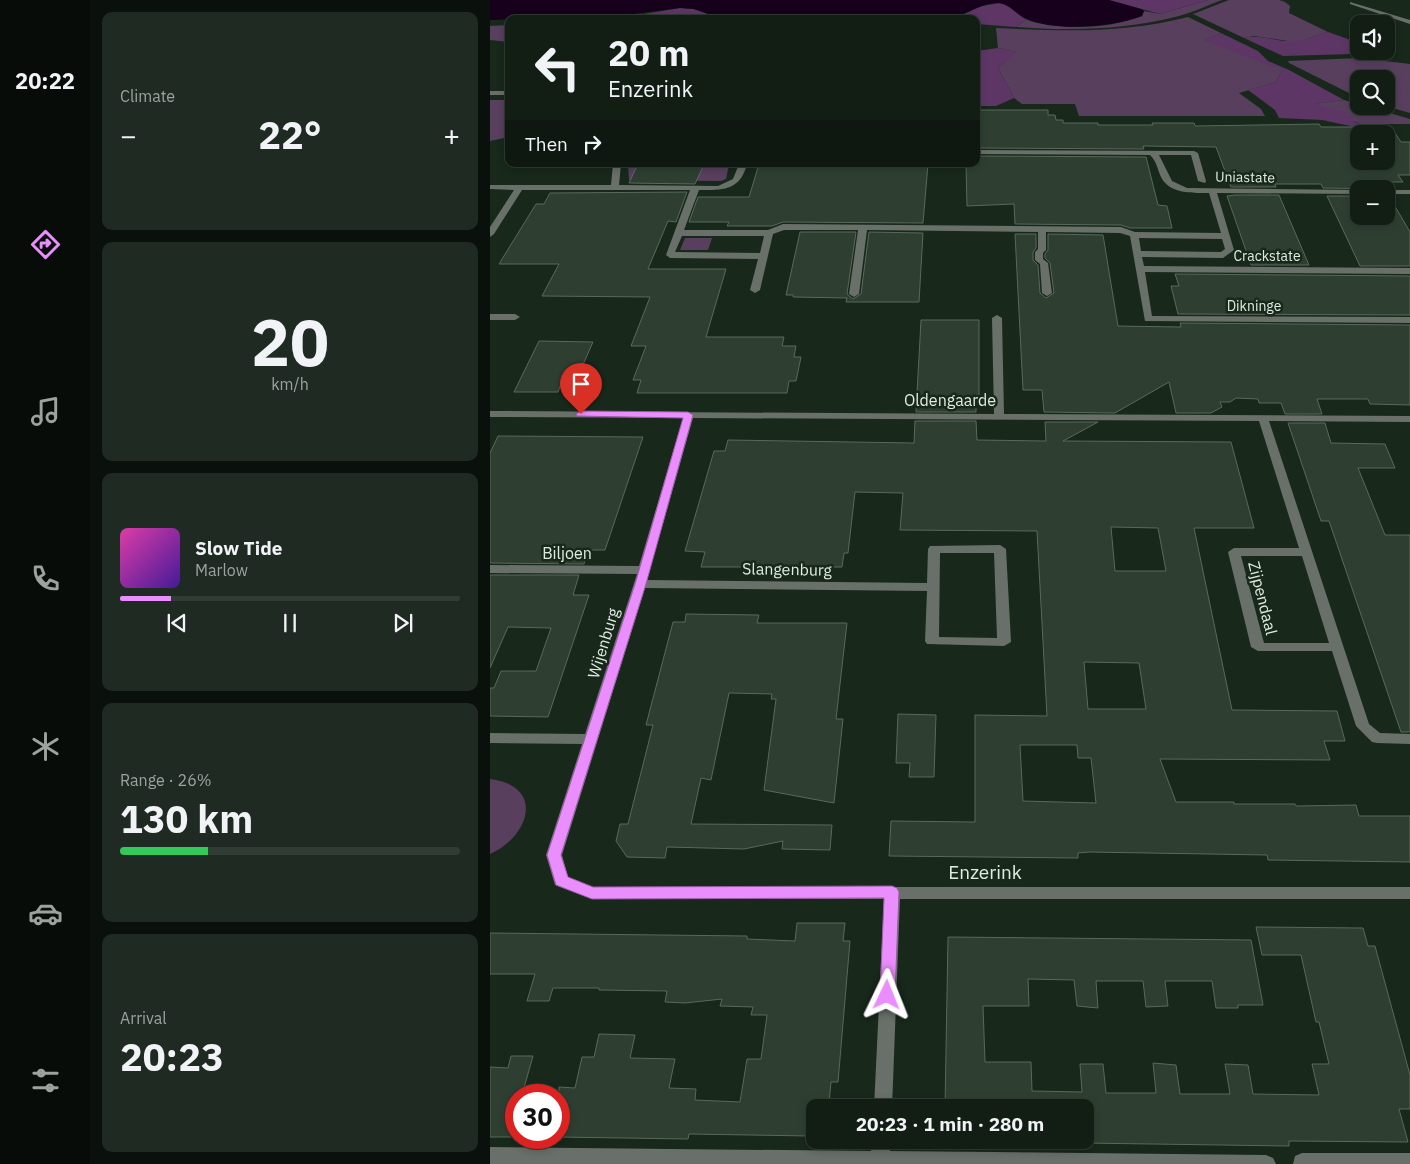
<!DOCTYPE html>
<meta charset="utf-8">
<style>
body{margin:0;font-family:"IBM Plex Sans",sans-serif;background:#1f2b22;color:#f1f3f6;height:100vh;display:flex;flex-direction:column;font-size:19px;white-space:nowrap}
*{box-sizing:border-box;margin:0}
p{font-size:16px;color:#9ca2a0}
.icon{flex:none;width:28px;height:28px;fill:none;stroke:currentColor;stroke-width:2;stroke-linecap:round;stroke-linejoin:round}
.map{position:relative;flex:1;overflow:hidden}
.sheet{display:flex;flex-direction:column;gap:12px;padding:12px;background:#0a100b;width:400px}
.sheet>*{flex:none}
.banner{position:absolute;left:15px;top:15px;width:475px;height:152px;border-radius:10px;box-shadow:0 2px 8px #0003,0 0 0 1px #313c34;background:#121e14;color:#f1f3f6;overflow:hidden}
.buttons{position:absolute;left:860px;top:15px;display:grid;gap:10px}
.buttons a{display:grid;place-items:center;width:45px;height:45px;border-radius:10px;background:#121e14;box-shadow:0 2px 8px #0003,0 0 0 1px #313c34;font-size:25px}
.speed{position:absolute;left:15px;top:1084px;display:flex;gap:10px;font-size:25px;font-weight:700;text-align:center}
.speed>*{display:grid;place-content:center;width:65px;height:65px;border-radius:50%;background:#121e14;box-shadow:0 2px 8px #0003,0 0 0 1px #313c34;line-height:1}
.speed .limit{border:8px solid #d22;background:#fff;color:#111}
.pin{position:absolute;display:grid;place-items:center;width:42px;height:42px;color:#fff;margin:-51px -21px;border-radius:50% 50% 50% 0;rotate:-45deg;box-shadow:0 0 5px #0007}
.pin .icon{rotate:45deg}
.me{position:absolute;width:55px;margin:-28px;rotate:2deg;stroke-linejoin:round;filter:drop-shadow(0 0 4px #0008)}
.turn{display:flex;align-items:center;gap:18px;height:105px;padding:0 20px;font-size:22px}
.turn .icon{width:65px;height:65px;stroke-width:2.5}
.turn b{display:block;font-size:35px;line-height:42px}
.then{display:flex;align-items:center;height:48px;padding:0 20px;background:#0003;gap:10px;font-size:19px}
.big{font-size:38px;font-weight:800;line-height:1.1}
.sheet .card{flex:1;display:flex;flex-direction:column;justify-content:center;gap:8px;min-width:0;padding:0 18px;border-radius:10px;background:#1f2b22}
.sheet .dial{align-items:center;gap:0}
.dial b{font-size:65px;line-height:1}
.song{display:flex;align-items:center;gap:15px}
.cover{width:60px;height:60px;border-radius:8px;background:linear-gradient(135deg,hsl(320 70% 55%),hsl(260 70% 35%))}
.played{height:5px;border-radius:2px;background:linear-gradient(90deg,#ea8dfd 15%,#313c34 15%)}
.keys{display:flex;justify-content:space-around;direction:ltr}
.heat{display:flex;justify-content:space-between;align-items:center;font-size:28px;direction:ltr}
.charge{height:8px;border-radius:4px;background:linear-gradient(90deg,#34c759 26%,#313c34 0)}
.trip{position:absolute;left:316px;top:1099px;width:288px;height:50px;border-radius:10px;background:#121e14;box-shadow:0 2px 8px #0003,0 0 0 1px #313c34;font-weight:800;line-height:50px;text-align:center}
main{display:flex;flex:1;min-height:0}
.tabs{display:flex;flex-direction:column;width:90px;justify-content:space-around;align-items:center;background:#070c08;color:#9ca2a0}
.tabs .icon{width:35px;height:35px}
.tabs .selected{color:#ea8dfd}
.tabs b{font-size:22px;color:#f1f3f6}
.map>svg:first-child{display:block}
</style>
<main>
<nav class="tabs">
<b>20:22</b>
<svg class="icon selected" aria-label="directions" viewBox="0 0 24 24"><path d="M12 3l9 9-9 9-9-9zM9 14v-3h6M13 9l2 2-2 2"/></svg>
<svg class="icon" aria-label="music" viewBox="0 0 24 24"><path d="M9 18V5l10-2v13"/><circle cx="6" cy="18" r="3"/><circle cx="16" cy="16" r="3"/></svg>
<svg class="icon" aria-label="phone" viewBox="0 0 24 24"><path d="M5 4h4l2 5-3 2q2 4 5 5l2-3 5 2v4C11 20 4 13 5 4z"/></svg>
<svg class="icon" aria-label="climate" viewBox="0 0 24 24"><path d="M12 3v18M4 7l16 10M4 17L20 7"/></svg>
<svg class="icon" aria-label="car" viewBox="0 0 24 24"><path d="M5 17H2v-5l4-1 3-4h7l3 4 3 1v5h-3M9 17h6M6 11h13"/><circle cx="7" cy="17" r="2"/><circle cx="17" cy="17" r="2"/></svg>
<svg class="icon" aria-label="filters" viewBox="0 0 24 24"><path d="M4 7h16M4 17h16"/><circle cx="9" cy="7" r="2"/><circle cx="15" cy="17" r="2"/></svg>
</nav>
<section class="sheet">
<div class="card"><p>Climate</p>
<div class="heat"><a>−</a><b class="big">22°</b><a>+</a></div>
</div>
<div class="card dial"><b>20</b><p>km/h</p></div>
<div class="card">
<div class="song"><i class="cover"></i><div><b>Slow Tide</b><p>Marlow</p></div></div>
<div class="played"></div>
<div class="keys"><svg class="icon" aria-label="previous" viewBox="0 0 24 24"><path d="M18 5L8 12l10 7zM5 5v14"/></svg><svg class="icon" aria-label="pause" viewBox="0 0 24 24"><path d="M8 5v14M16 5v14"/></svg><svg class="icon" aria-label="next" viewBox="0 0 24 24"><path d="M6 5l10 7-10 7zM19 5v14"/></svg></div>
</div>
<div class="card"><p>Range · 26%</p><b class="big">130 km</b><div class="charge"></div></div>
<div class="card"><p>Arrival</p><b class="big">20:23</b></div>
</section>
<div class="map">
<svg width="920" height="1164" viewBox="0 0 920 1164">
<rect width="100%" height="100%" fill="#18281b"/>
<g fill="#583f5e">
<path d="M718,0H732C718,5 704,12 689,16C636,30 581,31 526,27L537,19C570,31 619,29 652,16L654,11L670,14Z"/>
<path d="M739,0H789L795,2L800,6L799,13L838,32L810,41H798L764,36L754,38L703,14Z"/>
<path d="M698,17L731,33L714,40L793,68L786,82L749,93L771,109L775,116H589L585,104H532L524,98L508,68L526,52L508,48L506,28C573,31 632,34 698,17Z"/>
<path d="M19,25V42L0,40V26Z"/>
<path d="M870,58L920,64V113L895,106H896V79H869V98L799,63L798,61Z"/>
<path d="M0,100H19V137L0,141Z"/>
<path d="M854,100L869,104V106H876L920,119V124H871L823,104Z"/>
<path d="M138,164H239L236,179L231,181L139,180Z"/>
<path d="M195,238H222L218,250H190Z"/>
<path d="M0,779C56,786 39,837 0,854Z"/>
</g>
<g fill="#5e3666">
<path d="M619,0H718L670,14Z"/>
<path d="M510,3C522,7 526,14 537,19L526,27L486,24V19H465L464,17L492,6Z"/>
<path d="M190,8L204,9L232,19H139L136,17Z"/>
<path d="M838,32L869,43V51H890L902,56L861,54L793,56L754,38C770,34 783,41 799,41C813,41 825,36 838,32Z"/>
<path d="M731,33L768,51L778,61L799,70L854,100L825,104L855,112L856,116L862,117L865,122L871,124L865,127L832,120L789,118L785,110L758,90L786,82L793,68L783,67L713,40Z"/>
<path d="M508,48L527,52L508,68L524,98L506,106H486V51Z"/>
</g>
<path fill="#16001c" d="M0,0H619L651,9L654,11L652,16C624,27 565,32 536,19C525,14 522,4 508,3C489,3 475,17 457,19C434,22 408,19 384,19C334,19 283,19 232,19L204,9L190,8L112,18L64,16L5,20H0Z"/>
<g fill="#2e3f32" stroke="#576a5b" fill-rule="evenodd">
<path d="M486,110H558V115H565L566,120H573V123H608V125H663L662,123H704L705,126L829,124L831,127H901L911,142H920V175H908L913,182H898L900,185H892L895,189L833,188L831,184H785L786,187H741L726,147L653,146L654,149L486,148ZM869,134H896V161H869Z"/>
<path d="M486,156L656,157L668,205L677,206L682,228H640L631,225L525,224L524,204L477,206L476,164H486Z"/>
<path d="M148,164H214L205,184L139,183Z"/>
<path d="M269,164H438L433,223L293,222L282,226H237L239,222H199L208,197H259Z"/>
<path d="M197,192L186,222L178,221L158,269H236L216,337H294L292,346H306L304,357H311L306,381H299L297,393H147L151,380H143L156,346H141L160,297L52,296L69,264H9L46,204H54L60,193Z"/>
<path d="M745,195H789L819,265H761L737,196Z"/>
<path d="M837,196H869V216H896V196H899L920,232V266H870Z"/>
<path d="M310,232H366L357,294L363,299L371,294L379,232L433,233L429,302H356L357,298L303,297V295H296Z"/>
<path d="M525,234H546V248L543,252V260L548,265L550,293L556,298L564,293L560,263L555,258V254L558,250V234L613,235L628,326L691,327L690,323L920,325V405L880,404L878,399H827L832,414H795L791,403H769L768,399L746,398L740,402H730L732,407L721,413H686L679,382L625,413L554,412L552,390H533Z"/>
<path d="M685,274L920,276V315L688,314L681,286H689Z"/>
<path d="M431,320H489V395H486V412H426Z"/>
<path d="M49,341L103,342L88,376H74L68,392H24Z"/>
<path d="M425,421H486L487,440L556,441L555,422H608L573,441L741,442L764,528H704L742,710L847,711L855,741H834L840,760L670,759L686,802H744V804H805L806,806L866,805L869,816H920V862L778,860L777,855L599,852L588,853V858L399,856L401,821L485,822V715L557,716L547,531L410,530L413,493L365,492L358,553H354L352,567H211L215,552L195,551L224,451H235L238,440L424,443ZM621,527L668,528L676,571H625ZM594,662L649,663L656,709H598ZM530,745H587L588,758H601L606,803L533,801Z"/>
<path d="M798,423H835L841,443L895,444L905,468H868L895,535H920V732H911L839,521H831Z"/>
<path d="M8,436L153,437L115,550H98L94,564L0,563V453Z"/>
<path d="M0,575H89L83,595H99L58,717L0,716V688H4L11,671H46L61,628L18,627L0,668Z"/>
<path d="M196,614L269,615L267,623H357L346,719H353L344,803L274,790L286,699H281L282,694L239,693L221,780L211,778L201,824L342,825L340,850L292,849L293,841L254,849L177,847L175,858L137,857L126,841L130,824H138L163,725H156L183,622H195Z"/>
<path d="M408,714L446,715L444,777H419L420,763H406Z"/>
<path d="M307,923H355L353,941H360L348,1082H341L339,1103H322L319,1136L199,1134L198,1139L69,1137V1087L85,1088L92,1057H104L109,1034L145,1035L140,1058L185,1059L179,1088L206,1089L205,1100L250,1102L257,1059H271L277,1015H261L263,1007L230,1006L232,999L195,1003L175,1002L177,991L109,990V988H63L59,1001H37L45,974H0V933L257,936V939L305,941Z"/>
<path d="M766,927L873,928L878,946H885L920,1075V1109H909L918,1142L799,1141V1146L455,1141L595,1140V1108H455L458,937L761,940L773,1005H748V1008H726L722,981H675L678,1006L656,1007L653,981H606L608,1008L587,1006L584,980L538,979L539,1006H493L495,1062H541L542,1091L592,1092L590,1064H613L616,1093H666L663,1063L686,1065L690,1094H740L735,1064L758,1065L763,1094L829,1095L822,1064H839L829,1022H826L811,955H772Z"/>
<path d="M21,1056H43L32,1095H26V1137H0V1067L18,1068Z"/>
</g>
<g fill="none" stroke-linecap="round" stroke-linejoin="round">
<g fill="#687069" fill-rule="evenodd">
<path d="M860,2L920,20V24L860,4Z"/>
<rect x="0" y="91" width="19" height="4"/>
<path d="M486,150L704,151L708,153L716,181L715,183L708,181L701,155H669L682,181L697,188L869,190V194L727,193L744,250L733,258L652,257L654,266L920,268V274L655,272L662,316L920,317V323L655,321L640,236L630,233L556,232V250L553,253V259L558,263L562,293L557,296L552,293L550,264L545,260V252L548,249V232L377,230L369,294L364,297L359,294L368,230H294L283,234L270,290L265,293L260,290L268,259L180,258L176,255L200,190H32L4,234L0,237V227L24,190L0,189V185H121L123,164H131L129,185L228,186L243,179L249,164H257C250,191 233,190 209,190L194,230H278L293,224L631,227L645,232L731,233L719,193C703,193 679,194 671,177C667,168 667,162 660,155L486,154ZM192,236H274L270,253L185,252ZM649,238L732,239L735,249L731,252L651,251Z"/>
<rect x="896" y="190" width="24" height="4"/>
<path d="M0,314H25L30,317L25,320H0Z"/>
<path d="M507,315L512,318L514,414L920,416V422L779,421L879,724L890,733L920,734V744L887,743L882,742L866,726L842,651H768L761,647L738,552L744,548H809L769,421L203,418L157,580L437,583L438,549L440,546L510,545L516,549L521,642L514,646L437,644L435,641L437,591L155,588L72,855L78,877L103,887H920V899H410L402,1108H384L394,899H102L65,885L56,855L92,744L0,743V733L95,734L147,574L0,573V565L149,566L193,418L0,417V411L504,414L502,318ZM450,553H504L507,638L449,637ZM751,556H812L839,643H774Z"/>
<path d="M382,1140H400V1151L776,1155L783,1158L786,1164H0V1147L381,1151Z"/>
<path d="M812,1153H920V1164H803L805,1156Z"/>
</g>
</g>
<path fill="#ea8dfd" stroke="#985ca4" d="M91,411L198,412L203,415L156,584L71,855L78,877L103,887L402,886L407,888L409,892L405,995L403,1000L397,1002L392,1000L390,995L394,898L102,899L66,885L57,855L145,584L193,418L87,416L86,414Z"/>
<g text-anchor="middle" stroke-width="5" stroke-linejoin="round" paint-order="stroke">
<g font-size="14" fill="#e0ebe2" stroke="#18281b">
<text transform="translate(755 177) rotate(1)" y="5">Uniastate</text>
<text x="777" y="261">Crackstate</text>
<text x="764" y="311">Dikninge</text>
</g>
<g font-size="16" fill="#e0ebe2" stroke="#18281b">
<text x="460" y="406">Oldengaarde</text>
<text x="77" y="559">Biljoen</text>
<text transform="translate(297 569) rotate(1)" y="6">Slangenburg</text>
<text transform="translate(773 598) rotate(76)" y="6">Zijpendaal</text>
<text transform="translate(113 643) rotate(-73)" y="6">Wijenburg</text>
</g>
<g font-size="19" fill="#e0ebe2" stroke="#18281b">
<text x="495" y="879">Enzerink</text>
</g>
</g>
</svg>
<div class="buttons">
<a><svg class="icon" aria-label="sound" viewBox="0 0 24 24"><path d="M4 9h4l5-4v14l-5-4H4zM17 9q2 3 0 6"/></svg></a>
<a><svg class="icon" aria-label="search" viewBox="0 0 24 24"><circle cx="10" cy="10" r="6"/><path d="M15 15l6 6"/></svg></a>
<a>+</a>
<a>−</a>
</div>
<div class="speed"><div class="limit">30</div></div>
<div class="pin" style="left:91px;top:414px;background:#d93025"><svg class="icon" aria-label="arrive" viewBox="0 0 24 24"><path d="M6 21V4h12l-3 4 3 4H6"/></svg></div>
<svg class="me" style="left:397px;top:995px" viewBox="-20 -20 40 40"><path d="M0-17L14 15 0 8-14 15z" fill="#ea8dfd" stroke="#fff" stroke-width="4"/></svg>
<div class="trip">20:23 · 1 min · 280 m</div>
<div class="banner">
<div class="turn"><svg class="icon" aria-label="left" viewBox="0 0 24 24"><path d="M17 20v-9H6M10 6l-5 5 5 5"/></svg><div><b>20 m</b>Enzerink</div></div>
<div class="then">Then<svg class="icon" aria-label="right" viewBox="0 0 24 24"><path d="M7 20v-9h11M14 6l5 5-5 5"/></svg></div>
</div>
</div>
</main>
